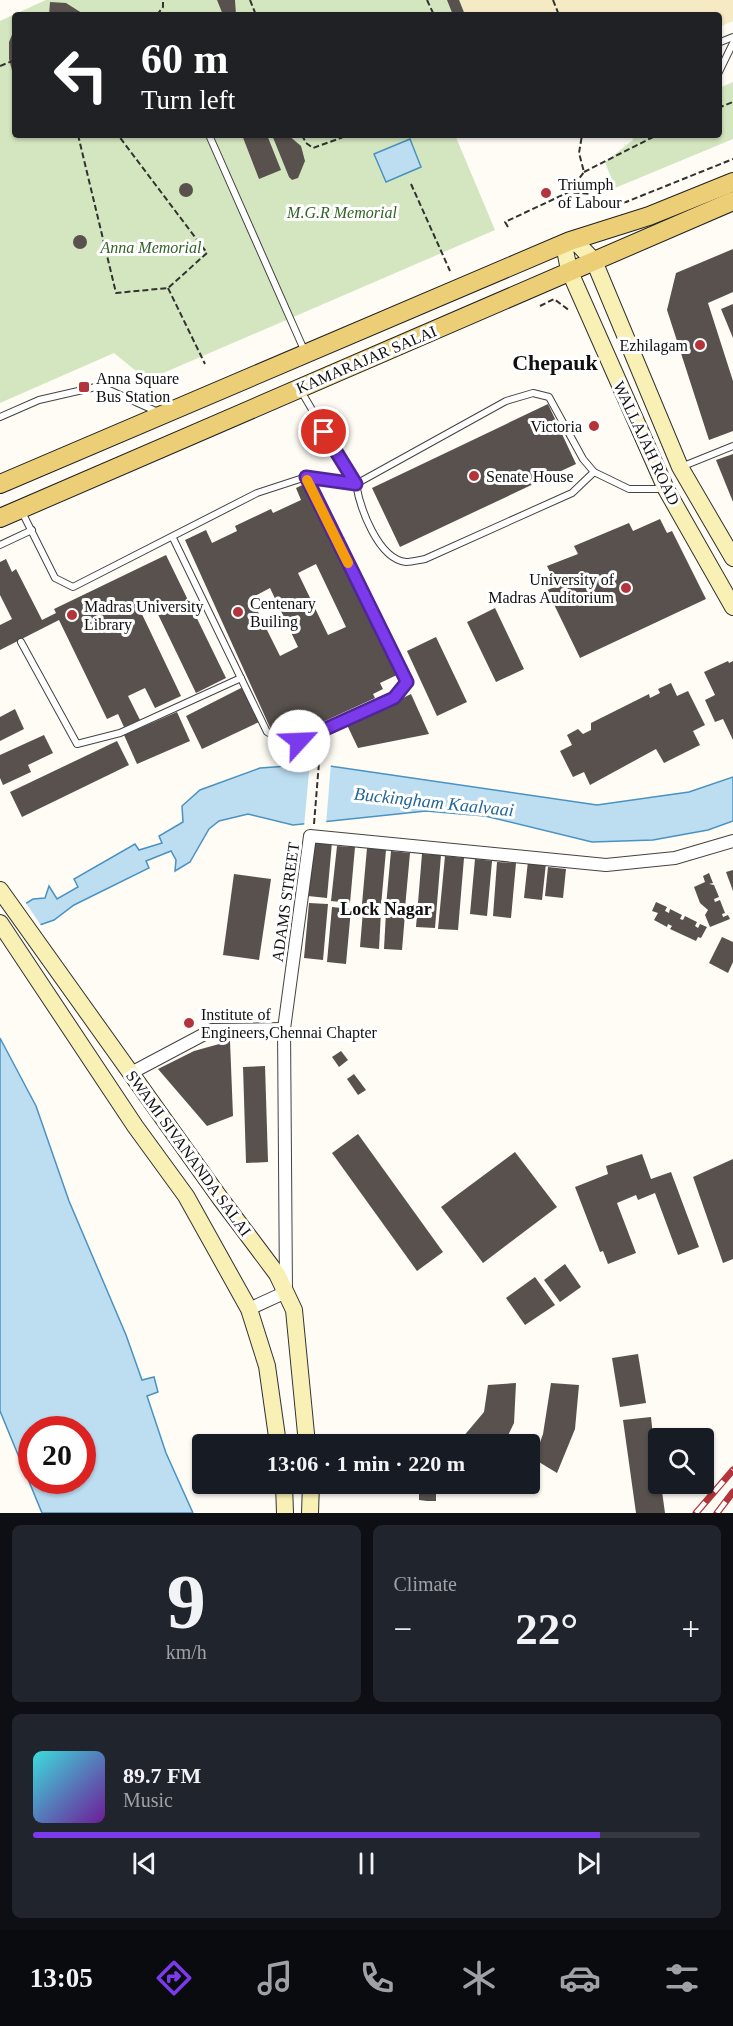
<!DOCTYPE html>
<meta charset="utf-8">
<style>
body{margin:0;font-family:Georgia,serif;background:#20242c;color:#f1f3f6;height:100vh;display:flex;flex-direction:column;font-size:22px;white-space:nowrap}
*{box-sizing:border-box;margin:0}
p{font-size:20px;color:#9ea1a6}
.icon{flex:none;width:33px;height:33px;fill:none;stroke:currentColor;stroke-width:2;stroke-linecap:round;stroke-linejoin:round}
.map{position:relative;height:1513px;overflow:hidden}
.details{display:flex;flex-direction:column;gap:12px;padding:12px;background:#0d0f14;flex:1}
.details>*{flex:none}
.guide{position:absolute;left:12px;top:12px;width:710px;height:126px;border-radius:6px;box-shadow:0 2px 4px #0004;background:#202124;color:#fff;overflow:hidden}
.tools{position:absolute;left:648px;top:1428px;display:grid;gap:12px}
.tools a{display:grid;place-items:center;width:66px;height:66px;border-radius:6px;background:#171b24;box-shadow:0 2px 4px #0004;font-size:30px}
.speed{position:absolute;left:18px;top:1416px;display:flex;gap:12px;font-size:30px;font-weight:700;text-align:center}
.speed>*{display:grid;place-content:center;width:78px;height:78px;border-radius:50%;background:#171b24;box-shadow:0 2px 4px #0004;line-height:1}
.speed .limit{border:9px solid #d22;background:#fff;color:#111}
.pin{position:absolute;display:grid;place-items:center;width:51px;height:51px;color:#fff;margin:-26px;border:3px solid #fff;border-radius:50%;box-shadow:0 2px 6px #0007}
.me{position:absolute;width:66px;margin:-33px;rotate:65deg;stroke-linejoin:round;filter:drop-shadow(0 0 4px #0008)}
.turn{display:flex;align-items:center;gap:21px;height:126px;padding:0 30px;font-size:27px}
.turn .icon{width:78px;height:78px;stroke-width:2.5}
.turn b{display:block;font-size:42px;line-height:51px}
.big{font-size:45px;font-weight:800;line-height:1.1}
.details .card{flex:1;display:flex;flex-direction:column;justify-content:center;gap:9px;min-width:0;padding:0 21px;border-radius:9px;background:#20242c}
.details .dial{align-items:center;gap:0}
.dial b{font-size:78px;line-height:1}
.song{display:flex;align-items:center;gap:18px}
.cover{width:72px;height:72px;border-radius:9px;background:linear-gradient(135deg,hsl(180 70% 55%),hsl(280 70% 35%))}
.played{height:6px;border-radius:3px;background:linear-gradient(90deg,#7c3aed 85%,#363941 85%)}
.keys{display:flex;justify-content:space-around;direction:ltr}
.heat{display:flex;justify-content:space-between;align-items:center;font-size:33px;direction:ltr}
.details .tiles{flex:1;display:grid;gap:12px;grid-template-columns:1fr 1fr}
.card:last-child{grid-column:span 2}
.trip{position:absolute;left:192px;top:1434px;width:348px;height:60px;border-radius:6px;background:#171b24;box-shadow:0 2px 4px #0004;font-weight:800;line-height:60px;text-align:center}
.tab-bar{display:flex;height:96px;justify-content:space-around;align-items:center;background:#090b0e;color:#9ea1a6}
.tab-bar .icon{width:42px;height:42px}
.tab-bar .on{color:#7c3aed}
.tab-bar b{font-size:27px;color:#f1f3f6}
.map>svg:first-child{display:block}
</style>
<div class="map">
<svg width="733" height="1513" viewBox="0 0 733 1513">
<rect width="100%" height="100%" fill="#fefcf4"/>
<g fill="#d4e6bf">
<path d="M46,0H460L466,15H15V135H455L495,230L147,380L114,353L0,403V21Z"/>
<path d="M733,82V139L615,188L605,162L633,140L631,135H718L719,88Z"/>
</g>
<path fill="#f5eac4" d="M460,0H733V21L719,27L718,15H466Z"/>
<g fill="#bddef1" stroke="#4a92c1" stroke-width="1.5" fill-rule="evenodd">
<path d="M410,139L421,167L386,182L374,154Z"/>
<path d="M316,764L597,805L689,792L733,777V821L708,830L653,840L592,842L485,816L426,811L293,825L248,814L219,821L209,829L190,862L175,871L176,860L171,851L146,861L149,868L74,905L54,920L25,930L12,912L33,899L45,898L49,886L57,899L78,887L74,879L135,844L139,850L162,843L159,836L183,822L182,806L200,790L260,768Z"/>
<path d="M0,1038L36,1106L69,1201L126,1335L142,1380L154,1377L158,1392L147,1396L166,1453L193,1513H42L0,1411ZM32,1430H82V1480H32Z"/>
</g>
<g fill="#fefcf4">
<path d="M310,761L331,763L326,825L304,827Z"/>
<path d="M24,900L42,927L20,937L4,949L1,955L0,916Z"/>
</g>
<g fill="#58514d" fill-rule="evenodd">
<path d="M217,0H235L236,15H223Z"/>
<path d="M447,0H459L465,15H453Z"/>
<path d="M50,2L66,3L85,15H49Z"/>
<path d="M15,28V78H14L9,59V42Z"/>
<path d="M242,135H267L281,170L259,179Z"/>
<path d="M272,135H288L301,146L305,161L298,178L292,180L289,177Z"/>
<circle cx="186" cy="190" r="7"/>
<circle cx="80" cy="242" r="7"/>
<path d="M733,249V292L708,303L733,381V431L709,440L667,310L676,273Z"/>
<path d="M733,304V338L721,309Z"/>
<path d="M548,404L576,464L400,547L372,488Z"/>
<path d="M733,454V502L716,460Z"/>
<path d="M311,481L399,674L380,683L383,689L373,694L375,698L314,726L312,722L300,727L297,722L273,734L185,540L206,530L212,543L237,531L235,526L271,509L273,513L301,500L296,488ZM316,564L346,627L328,635L298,573ZM270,588L298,647L280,656L251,598Z"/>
<path d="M660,519L667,533L672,531L706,599L580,658L547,590L557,586L547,566L578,554L574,546L629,523L633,531Z"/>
<path d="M166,555L226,678L196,693L153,604L140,610L181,696L155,708L145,688L128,696L140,720L124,727L118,714L107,719L59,620L0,650V625L12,619L0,595V562L6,559L12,572L16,569L42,620L56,613L54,609Z"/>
<path d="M495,608L524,669L496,682L467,622Z"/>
<path d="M436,637L467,702L437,716L407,651Z"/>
<path d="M728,661L729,663L733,661V740L723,719L715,722L705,700L715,695L704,672Z"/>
<path d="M671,683L677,696L688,691L705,725L693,731L700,745L664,763L656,749L590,785L584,772L573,777L560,751L572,745L567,735L578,729L583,734L591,730V723L649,694L650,698L660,693L658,689Z"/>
<path d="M243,687L259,722L202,749L186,716Z"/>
<path d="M411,694L429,734L358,748L347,725Z"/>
<path d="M15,709L24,729L0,741V717Z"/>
<path d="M177,712L190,741L137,764L124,735Z"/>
<path d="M44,735L53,753L28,765L31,772L3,785L0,778V755Z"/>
<path d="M117,741L129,765L22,817L10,792Z"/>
<path d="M313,840L332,842L327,898L308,896Z"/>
<path d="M337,846L355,847L350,903L331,901Z"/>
<path d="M367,848L386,850L381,906L362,904Z"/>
<path d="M391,851L410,853L405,908L386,906Z"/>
<path d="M422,854L441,855L435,928L416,927Z"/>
<path d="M445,856L464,858L458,930L438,929Z"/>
<path d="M475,859L492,861L487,916L470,914Z"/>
<path d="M528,861L546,863L542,900L524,898Z"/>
<path d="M497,862L516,863L511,918L493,916Z"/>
<path d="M548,867L566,869L563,898L545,896Z"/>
<path d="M733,870V891L726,872Z"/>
<path d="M709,873L713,883L709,884L714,885L719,897L714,899L715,902L720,900L725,913L722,914L723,917L728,915L730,919L710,927L705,915L708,910L700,903L694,887L705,882L703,876Z"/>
<path d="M234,874L271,879L259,960L223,955Z"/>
<path d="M656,902L667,907L665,911L669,913L670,909L682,915L680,919L683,920L685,916L697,922L695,926L698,928L700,924L707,927L701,938L698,937L696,941L670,929L672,926L668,924L667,927L654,920L658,913L652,911Z"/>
<path d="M309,903L328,904L323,960L304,958Z"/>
<path d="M332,907L351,909L346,964L327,962Z"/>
<path d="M363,911L381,912L379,949L360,947Z"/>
<path d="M386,912L405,914L402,950L384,949Z"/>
<path d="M722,937L733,942V962L728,973L709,963Z"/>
<path d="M230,1041L233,1116L207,1126L158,1069L194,1051Z"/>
<path d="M341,1051L348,1060L339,1067L332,1057Z"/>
<path d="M265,1066L268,1162L246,1163L243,1067Z"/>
<path d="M354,1074L366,1090L358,1095L347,1079Z"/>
<path d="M358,1134L443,1252L417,1271L332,1153Z"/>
<path d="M515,1152L557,1207L483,1263L441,1207Z"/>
<path d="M642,1154L651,1179L671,1172L699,1247L678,1255L655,1193L638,1200L636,1195L617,1203L636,1253L608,1264L603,1251L600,1252L575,1187L608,1174L606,1166Z"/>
<path d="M733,1159V1259L723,1263L693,1177Z"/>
<path d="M565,1264L581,1287L560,1302L544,1280Z"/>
<path d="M535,1277L555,1305L525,1325L506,1298Z"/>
<path d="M638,1354L646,1403L620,1407L612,1358Z"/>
<path d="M516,1383L514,1423L504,1444H457L484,1412L488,1385Z"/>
<path d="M551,1383L579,1385L575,1429L557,1473L534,1459L543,1434Z"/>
<path d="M651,1417L658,1484H661L665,1513H636L623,1420Z"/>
<path d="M405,1484H459V1485L436,1488V1501H427L419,1500V1490L407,1487Z"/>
</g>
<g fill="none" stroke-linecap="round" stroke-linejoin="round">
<g stroke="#434343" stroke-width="8">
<g id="lane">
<path d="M718,43L733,37"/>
<path d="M718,74L733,43"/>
<path d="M209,135L305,352"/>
<path d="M301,391L356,484C360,508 378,559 406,562C412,562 419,560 425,559L572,493L594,472"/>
<path d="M0,417L39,400L100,386L158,412"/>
<path d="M681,467L733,446"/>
<path d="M22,512L55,578L73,587L257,493L306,477L356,484L506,401L533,393L549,397L583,459L594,472L629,489H665"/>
<path d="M173,538L267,732L283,740L299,741L394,698L407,682L306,477"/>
<path d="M0,545L32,530"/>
<path d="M21,642L77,744L120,733L241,678"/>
</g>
</g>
<g stroke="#434343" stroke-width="14">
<g id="street">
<path d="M131,1073L212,1030L284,1029"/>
<path d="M249,1309L286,1292L284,1029L310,836L606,865L675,858L733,841"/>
</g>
</g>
<g stroke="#323232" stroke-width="18">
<g id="secondary">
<path d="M733,558L680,467L594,261L577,243L570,241L565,250L569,270L666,489L733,607"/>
<path d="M0,890L220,1198L277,1274L294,1310L307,1444"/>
<path d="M0,923L135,1126L186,1196L249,1309L267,1366L278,1444"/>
<path d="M284,1484L285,1513"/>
<path d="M310,1513L311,1484"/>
</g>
</g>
<g stroke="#212121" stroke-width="20">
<g id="primary">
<path d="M0,484L570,241L649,216L733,182"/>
<path d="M0,518L733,201"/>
</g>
</g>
<g stroke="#323232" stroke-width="2" stroke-dasharray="6 3" stroke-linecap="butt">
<path d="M250,0L256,15"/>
<path d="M427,0L434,15"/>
<path d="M553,0L559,15"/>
<path d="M157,15L163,7V0"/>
<path d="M0,66L15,60"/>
<path d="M718,108L733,102"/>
<path d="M78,135L116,293L168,288L207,253L118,135"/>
<path d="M302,135L306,143L313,148L349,135"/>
<path d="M584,172L657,135"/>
<path d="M411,184L450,271"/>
<path d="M569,192L584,172L579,153L582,135"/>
<path d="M508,227L505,222L569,192L590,194L608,206L626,202L733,159"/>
<path d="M168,288L205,364"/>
<path d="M540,306L554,299L570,311"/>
<path d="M314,824L320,750L318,744"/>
</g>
<use href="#lane" stroke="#fff" stroke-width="6"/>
<use href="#street" stroke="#fff" stroke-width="12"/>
<use href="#secondary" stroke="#f8f0b5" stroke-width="16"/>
<use href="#primary" stroke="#ecce76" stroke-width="18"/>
<g stroke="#b4343b" stroke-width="7">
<g id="rail">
<path d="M696,1513L733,1470"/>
<path d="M717,1513L733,1492"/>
</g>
</g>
<use href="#rail" stroke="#fff" stroke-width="4.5" stroke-dasharray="14" stroke-linecap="butt"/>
</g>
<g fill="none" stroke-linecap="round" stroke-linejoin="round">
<g stroke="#51269a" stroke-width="15">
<path id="route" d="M299,741L394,698L407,682L306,477L356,484L324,432"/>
</g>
<use href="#route" stroke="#7c3aed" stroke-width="10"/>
<path stroke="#f59e0b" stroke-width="10" d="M307,480L348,563"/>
</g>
<g fill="#b4343b" stroke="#fff" stroke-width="2">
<circle cx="546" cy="193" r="6"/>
<circle cx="700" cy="345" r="6"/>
<rect x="78" y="381" width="12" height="12" rx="3"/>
<circle cx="594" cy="426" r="6"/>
<circle cx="474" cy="476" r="6"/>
<circle cx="626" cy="588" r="6"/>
<circle cx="238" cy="612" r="6"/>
<circle cx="72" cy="615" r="6"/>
<circle cx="189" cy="1023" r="6"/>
</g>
<g text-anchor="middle" stroke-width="6" stroke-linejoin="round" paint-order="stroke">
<g font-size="16" fill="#101010" stroke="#fff" text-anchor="start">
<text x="558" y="190">Triumph<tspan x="558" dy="18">of Labour</tspan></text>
<text x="688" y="351" text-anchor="end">Ezhilagam</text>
<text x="96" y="384">Anna Square<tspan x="96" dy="18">Bus Station</tspan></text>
<text x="582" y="432" text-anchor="end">Victoria</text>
<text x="486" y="482">Senate House</text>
<text x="614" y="585" text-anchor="end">University of<tspan x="614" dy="18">Madras Auditorium</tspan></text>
<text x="250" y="609">Centenary<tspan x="250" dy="18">Builing</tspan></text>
<text x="84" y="612">Madras University<tspan x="84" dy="18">Library</tspan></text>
<text x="201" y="1020">Institute of<tspan x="201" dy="18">Engineers,Chennai Chapter</tspan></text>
</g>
<g font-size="16" font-style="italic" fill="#326225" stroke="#fff">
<text x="342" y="218">M.G.R Memorial</text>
<text x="151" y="253">Anna Memorial</text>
</g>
<g font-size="16" fill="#101010" stroke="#fff">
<text transform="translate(366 359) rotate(-23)" y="6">KAMARAJAR SALAI</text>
<text transform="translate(647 443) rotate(65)" y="6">WALLAJAH ROAD</text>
<text transform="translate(285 902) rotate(-82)" y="6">ADAMS STREET</text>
<text transform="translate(189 1153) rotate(54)" y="6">SWAMI SIVANANDA SALAI</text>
</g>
<g font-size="18" font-style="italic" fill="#246597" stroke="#fff">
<text transform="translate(434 802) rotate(6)" y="6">Buckingham Kaalvaai</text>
</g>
<g font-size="18" font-weight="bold" fill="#101010" stroke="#fff">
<text x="386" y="915">Lock Nagar</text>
</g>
<g font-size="22" font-weight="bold" fill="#101010" stroke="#fff">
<text x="555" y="370">Chepauk</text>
</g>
</g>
</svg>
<div class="tools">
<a><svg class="icon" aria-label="search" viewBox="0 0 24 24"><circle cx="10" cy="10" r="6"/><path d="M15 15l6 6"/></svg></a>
</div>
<div class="speed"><div class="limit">20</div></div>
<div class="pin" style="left:324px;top:432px;background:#d93025"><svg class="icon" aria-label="arrive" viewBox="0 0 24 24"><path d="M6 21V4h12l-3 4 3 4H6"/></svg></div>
<svg class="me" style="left:299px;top:741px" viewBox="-20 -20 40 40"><circle r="19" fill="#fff"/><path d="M0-13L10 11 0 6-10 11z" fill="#7c3aed"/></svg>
<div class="trip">13:06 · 1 min · 220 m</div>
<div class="guide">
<div class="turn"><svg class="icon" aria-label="left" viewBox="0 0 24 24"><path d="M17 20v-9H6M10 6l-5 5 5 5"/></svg><div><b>60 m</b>Turn left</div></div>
</div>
</div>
<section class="details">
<div class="tiles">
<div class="card dial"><b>9</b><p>km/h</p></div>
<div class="card"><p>Climate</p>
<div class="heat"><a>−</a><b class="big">22°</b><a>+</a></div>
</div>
<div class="card">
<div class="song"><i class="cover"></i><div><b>89.7 FM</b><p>Music</p></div></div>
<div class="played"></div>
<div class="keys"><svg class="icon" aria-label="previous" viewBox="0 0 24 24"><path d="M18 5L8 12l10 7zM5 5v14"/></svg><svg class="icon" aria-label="pause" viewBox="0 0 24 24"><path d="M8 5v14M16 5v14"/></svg><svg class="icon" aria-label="next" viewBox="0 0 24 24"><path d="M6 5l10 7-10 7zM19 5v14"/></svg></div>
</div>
</div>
</section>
<nav class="tab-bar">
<b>13:05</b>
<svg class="icon on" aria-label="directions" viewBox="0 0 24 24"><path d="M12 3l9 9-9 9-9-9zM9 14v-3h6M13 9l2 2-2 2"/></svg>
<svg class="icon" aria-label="music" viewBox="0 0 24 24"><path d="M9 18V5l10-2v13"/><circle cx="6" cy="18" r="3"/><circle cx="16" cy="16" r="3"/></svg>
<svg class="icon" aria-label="phone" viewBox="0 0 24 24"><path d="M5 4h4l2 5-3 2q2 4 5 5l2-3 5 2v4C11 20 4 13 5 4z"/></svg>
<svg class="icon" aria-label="climate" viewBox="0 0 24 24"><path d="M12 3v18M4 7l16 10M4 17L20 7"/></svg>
<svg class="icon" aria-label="car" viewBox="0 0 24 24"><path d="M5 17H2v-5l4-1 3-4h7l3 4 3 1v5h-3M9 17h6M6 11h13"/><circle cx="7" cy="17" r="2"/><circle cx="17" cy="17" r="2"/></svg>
<svg class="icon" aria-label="filters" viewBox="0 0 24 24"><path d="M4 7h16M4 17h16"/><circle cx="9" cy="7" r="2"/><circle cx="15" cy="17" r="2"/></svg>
</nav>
